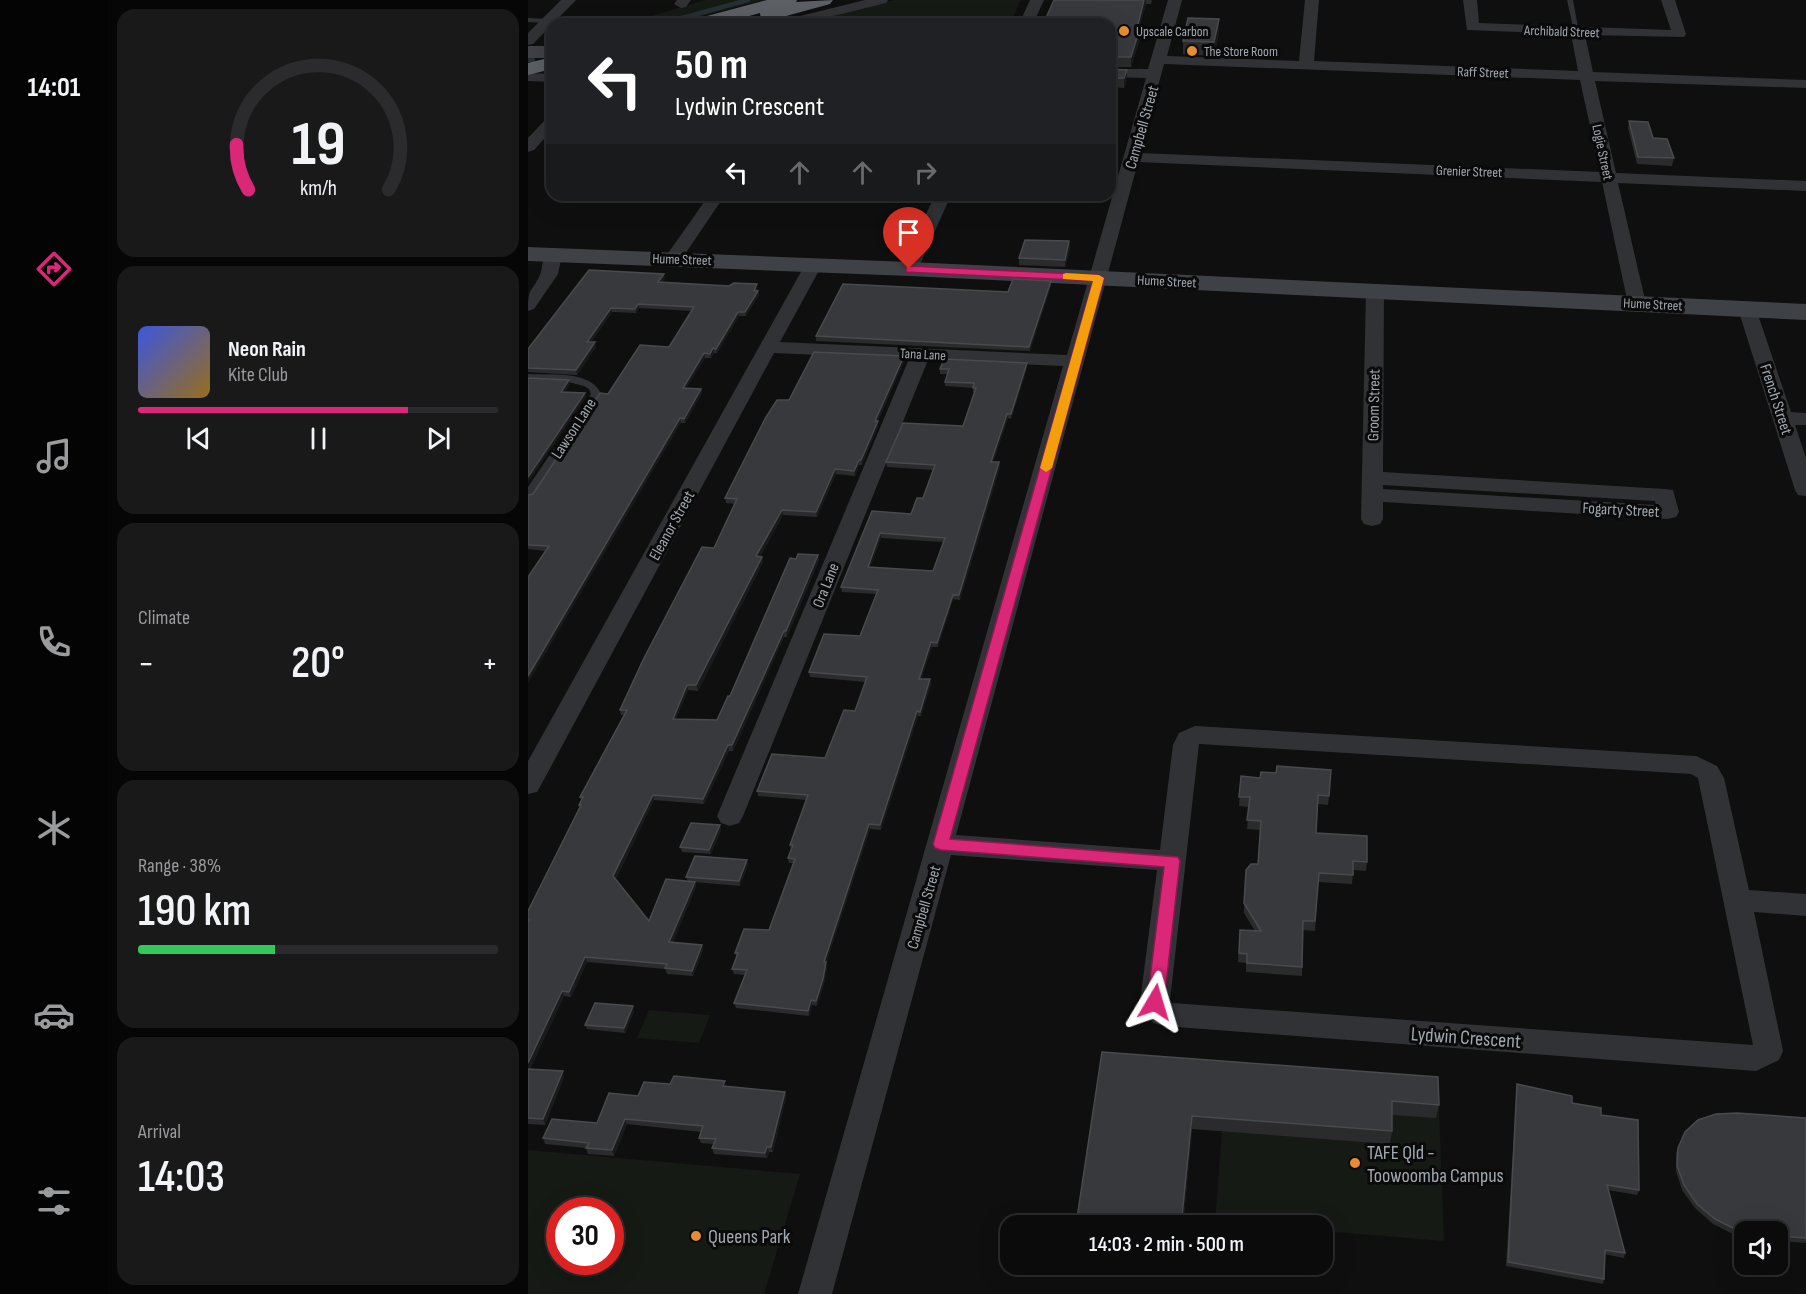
<!DOCTYPE html>
<meta charset="utf-8">
<style>
body{margin:0;font-family:"Sofia Sans Condensed",sans-serif;background:#19191a;color:#f1f3f6;height:100vh;display:flex;flex-direction:column;font-size:22px;white-space:nowrap}
*{box-sizing:border-box;margin:0}
p{font-size:20px;color:#9a9b9d}
.icon{flex:none;width:33px;height:33px;fill:none;stroke:currentColor;stroke-width:2;stroke-linecap:round;stroke-linejoin:round}
.map{position:relative;flex:1;overflow:hidden}
.drawer{display:flex;flex-direction:column;gap:9px;padding:9px;background:#060607;width:420px}
.drawer>*{flex:none}
.hud{position:absolute;left:18px;top:18px;width:570px;height:183px;border-radius:18px;box-shadow:0 6px 24px #0002,0 0 0 2px #2b2b2d;background:#202124;color:#fff;overflow:hidden}
.buttons{position:absolute;left:1206px;top:1221px;display:grid;gap:12px}
.buttons a{display:grid;place-items:center;width:54px;height:54px;border-radius:12px;background:#0b0b0c;box-shadow:0 6px 24px #0002,0 0 0 2px #2b2b2d;font-size:30px}
.speed{position:absolute;left:18px;top:1197px;display:flex;gap:12px;font-size:30px;font-weight:700;text-align:center}
.speed>*{display:grid;place-content:center;width:78px;height:78px;border-radius:50%;background:#0b0b0c;box-shadow:0 6px 24px #0002,0 0 0 2px #2b2b2d;line-height:1}
.speed .limit{border:9px solid #d22;background:#fff;color:#111}
.pin{position:absolute;display:grid;place-items:center;width:51px;height:51px;color:#fff;margin:-62px -26px;border-radius:50% 50% 50% 0;rotate:-45deg;box-shadow:0 0 6px #0007}
.pin .icon{rotate:45deg}
.me{position:absolute;width:66px;margin:-33px;rotate:7deg;stroke-linejoin:round;filter:drop-shadow(0 0 4px #0008)}
.turn{display:flex;align-items:center;gap:21px;height:126px;padding:0 30px;font-size:27px}
.turn .icon{width:78px;height:78px;stroke-width:2.5}
.turn b{display:block;font-size:42px;line-height:51px}
.lanes{display:flex;align-items:center;height:57px;padding:0 30px;background:#0003;justify-content:center;gap:30px;direction:ltr}
.lanes .off{opacity:.35}
.big{font-size:45px;font-weight:600;line-height:1.1}
.drawer .widget{flex:1;display:flex;flex-direction:column;justify-content:center;gap:9px;min-width:0;padding:0 21px;border-radius:18px;background:#19191a}
.drawer .dial{align-items:center;gap:0}
.dial svg{height:156px;overflow:visible;fill:none;stroke:#2b2b2d;stroke-width:7;stroke-linecap:round;text-anchor:middle}
.dial text{fill:#f1f3f6;stroke:none}
.song{display:flex;align-items:center;gap:18px}
.cover{width:72px;height:72px;border-radius:9px;background:linear-gradient(135deg,hsl(230 70% 55%),hsl(40 70% 35%))}
.played{height:6px;border-radius:3px;background:linear-gradient(90deg,#db2777 75%,#2b2b2d 75%)}
.keys{display:flex;justify-content:space-around;direction:ltr}
.heat{display:flex;justify-content:space-between;align-items:center;font-size:33px;direction:ltr}
.charge{height:9px;border-radius:4px;background:linear-gradient(90deg,#34c759 38%,#2b2b2d 0)}
.trip{position:absolute;left:472px;top:1215px;width:333px;height:60px;border-radius:18px;background:#0b0b0c;box-shadow:0 6px 24px #0002,0 0 0 2px #2b2b2d;font-weight:600;line-height:60px;text-align:center}
main{display:flex;flex:1;min-height:0}
.menu{display:flex;flex-direction:column;width:108px;justify-content:space-around;align-items:center;background:#040405;color:#9a9b9d}
.menu .icon{width:42px;height:42px}
.menu .on{color:#db2777}
.menu b{font-size:27px;color:#f1f3f6}
.map>svg:first-child{display:block}
</style>
<main>
<nav class="menu">
<b>14:01</b>
<svg class="icon on" aria-label="directions" viewBox="0 0 24 24"><path d="M12 3l9 9-9 9-9-9zM9 14v-3h6M13 9l2 2-2 2"/></svg>
<svg class="icon" aria-label="music" viewBox="0 0 24 24"><path d="M9 18V5l10-2v13"/><circle cx="6" cy="18" r="3"/><circle cx="16" cy="16" r="3"/></svg>
<svg class="icon" aria-label="phone" viewBox="0 0 24 24"><path d="M5 4h4l2 5-3 2q2 4 5 5l2-3 5 2v4C11 20 4 13 5 4z"/></svg>
<svg class="icon" aria-label="climate" viewBox="0 0 24 24"><path d="M12 3v18M4 7l16 10M4 17L20 7"/></svg>
<svg class="icon" aria-label="car" viewBox="0 0 24 24"><path d="M5 17H2v-5l4-1 3-4h7l3 4 3 1v5h-3M9 17h6M6 11h13"/><circle cx="7" cy="17" r="2"/><circle cx="17" cy="17" r="2"/></svg>
<svg class="icon" aria-label="filters" viewBox="0 0 24 24"><path d="M4 7h16M4 17h16"/><circle cx="9" cy="7" r="2"/><circle cx="15" cy="17" r="2"/></svg>
</nav>
<section class="drawer">
<div class="widget dial"><svg viewBox="0 0 100 80">
<path d="M14 69A42 42 0 1 1 86 69"/>
<path d="M14 69A42 42 0 0 1 8 46" stroke="#db2777"/>
<text x="50" y="56" font-size="32" font-weight="700">19</text>
<text x="50" y="72" font-size="11">km/h</text>
</svg></div>
<div class="widget">
<div class="song"><i class="cover"></i><div><b>Neon Rain</b><p>Kite Club</p></div></div>
<div class="played"></div>
<div class="keys"><svg class="icon" aria-label="previous" viewBox="0 0 24 24"><path d="M18 5L8 12l10 7zM5 5v14"/></svg><svg class="icon" aria-label="pause" viewBox="0 0 24 24"><path d="M8 5v14M16 5v14"/></svg><svg class="icon" aria-label="next" viewBox="0 0 24 24"><path d="M6 5l10 7-10 7zM19 5v14"/></svg></div>
</div>
<div class="widget"><p>Climate</p>
<div class="heat"><a>−</a><b class="big">20°</b><a>+</a></div>
</div>
<div class="widget"><p>Range · 38%</p><b class="big">190 km</b><div class="charge"></div></div>
<div class="widget"><p>Arrival</p><b class="big">14:03</b></div>
</section>
<div class="map">
<svg width="1278" height="1294" viewBox="0 0 1278 1294">
<rect width="100%" height="100%" fill="#0f0f10"/>
<g fill="#151a15" fill-rule="evenodd">
<path d="M177,0H235L146,24H97Z"/>
<path d="M366,0H493L482,24H272Z"/>
<path d="M121,1010L182,1015L171,1043L109,1038Z"/>
<path d="M699,1066L910,1082L916,1241L795,1231V1226H725L687,1222Z"/>
<path d="M0,1150L272,1174L236,1294H0ZM32,1210H82V1262H32Z"/>
</g>
<g fill="none" stroke-linecap="round" stroke-linejoin="round">
<g stroke="#262f33" stroke-width="4.5">
<path d="M132,24L220,0"/>
<path d="M0,60H5"/>
</g>
<g fill="#303235" fill-rule="evenodd">
<path d="M1039,0H1045L1051,33L1046,32Z"/>
<path d="M0,18L20,19L23,21L20,23L0,22Z"/>
<path d="M0,374C21,375 64,370 73,394L4,497L0,498V487L63,394L61,389L56,386L40,382L0,380Z"/>
</g>
<g fill="#303235" fill-rule="evenodd">
<path d="M33,0H48L5,44L0,45V33Z"/>
<path d="M149,0H163L158,7L153,8L146,4Z"/>
<path d="M337,0H360L358,3L273,24H250L252,21Z"/>
<path d="M502,0H516L505,24H491Z"/>
<path d="M640,0H654L639,56L771,61L777,0H791L786,61L1050,71L1043,34L939,30L935,0H949L951,23L1143,30L1133,0H1147L1158,34L1156,37L1057,35L1065,72L1278,80V88L1067,81L1088,173L1278,181V191L1090,183L1118,304L1115,308H1103L1100,304L1074,182L610,162L428,835L632,850L645,745L651,733L667,726L1168,756L1189,766L1196,778L1221,890L1278,894V916L1226,912L1255,1051L1251,1060L1228,1071L636,1026L625,1023L612,1002L629,870L423,855L304,1294H270L535,366L400,360L215,816L211,823L202,826L193,823L189,816L381,359L246,353L13,785L9,792L0,794V761L279,261H291L294,265L252,342L539,355L618,78L582,77V69H620ZM636,64L1052,80L1072,172L612,153ZM671,744L1163,774L1170,778L1225,1045L644,1003L642,1000Z"/>
<path d="M0,73L24,74V82L0,81Z"/>
<path d="M24,116V130L6,150L0,152V138L19,118Z"/>
<path d="M181,195H197L151,263H139L136,259Z"/>
<path d="M407,195H423L390,269L387,273H375L372,269Z"/>
<path d="M25,250L31,251L34,255L30,274L6,309L0,311C0,286 3,294 12,275C15,267 14,258 19,251Z"/>
<path d="M847,286L853,287L856,291L855,472L1137,489L1145,490L1151,512L1148,517L1140,519L855,502V519L852,524L844,526L836,524L833,519L838,291L841,287ZM855,485L1127,501L1128,505L855,489Z"/>
<path d="M1219,303L1226,305L1228,309L1263,412L1278,413V425H1267L1278,458V496L1270,495L1267,490L1210,309L1212,305Z"/>
</g>
<g fill="#3e4145" fill-rule="evenodd">
<rect x="0" y="46" width="24" height="12"/>
<path d="M0,247L381,262L1278,304V320L381,276L0,261Z"/>
</g>
<g fill="#5c6065" fill-rule="evenodd">
<path d="M239,0H269L268,2L305,0L302,4L240,21L233,19L232,13L192,24H162L164,20Z"/>
<path d="M24,57V69L0,75V63Z"/>
</g>
</g>
<g fill="#2b2b2e" fill-rule="evenodd">
<path d="M526,0H624L623,4H618L611,28L612,38L603,67H582V24H518V18Z"/>
<path d="M691,19V33L686,56L655,54V41Z"/>
<path d="M582,69L599,80L596,88L582,87Z"/>
<path d="M1101,121L1125,138L1146,158L1144,166L1109,164L1100,128Z"/>
<path d="M541,241L542,249L537,267L491,265V258Z"/>
<path d="M137,278L134,283L230,289L229,291H230L231,295L218,316H211L189,353H186L183,358H177L158,388L173,389L174,393L157,423H153L18,551L0,549V495L5,494L80,394L141,347L164,311L111,308L108,313L84,312L63,342L68,347L49,375L0,372V349Z"/>
<path d="M523,281V285L502,351L288,341V336L480,292Z"/>
<path d="M376,361L350,421V426L334,465H331L327,476L308,474L289,517L255,515L232,557H234L235,562L170,691L160,690L148,719L189,720L202,696L268,559L290,555L291,560L259,637H256L205,751H201L176,804L126,800L88,879L121,921L160,881L158,877L220,865L212,886L167,882L168,887L145,942L174,945L175,950L165,976L139,974L137,969L59,962L43,997L36,996L2,1069L36,1077L17,1125L0,1124V911L52,808L51,805L53,800L52,797L96,715H93L92,710L186,548L207,504L198,503L197,498L261,400Z"/>
<path d="M499,368L483,419L480,418L465,462H471L472,467L432,600L425,599L410,647H404L393,679H402L403,684L393,716H390L353,830L342,829L298,963L299,967L296,984L289,1006L284,1005L281,1016L208,1008L206,1003L217,975L206,974L204,969L209,958L207,953L241,930L265,863H261L260,858L263,850L262,845L279,800L230,796L229,791L297,758L327,711L338,682L282,677L281,672L332,636L348,594L314,592L313,587L344,511L383,514L395,498L405,470L359,467L358,462L435,426L446,392H445V388L417,386V382L420,374H412V369ZM353,538L415,542L405,571L342,567Z"/>
<path d="M713,776L801,796L800,805L790,804L788,833L839,862L838,871L825,870L824,884L790,882L787,931L775,930L774,976L718,972V963L710,962L712,930L727,931L716,913V903L730,864L732,830L719,829L721,807L711,806Z"/>
<path d="M192,825L193,830L183,854L154,852L152,847Z"/>
<path d="M106,1011L97,1033L59,1029L57,1025Z"/>
<path d="M574,1052L911,1105L908,1118L864,1115V1131L862,1144L664,1129L655,1226H549V1218Z"/>
<path d="M142,1084L198,1086L257,1092L258,1097L245,1152H241L239,1158L186,1154L184,1148L186,1144L173,1143L171,1138L173,1132L99,1124L86,1156L60,1154L58,1148L17,1144L15,1138L69,1123L110,1096Z"/>
<path d="M989,1084L1044,1103L1073,1115L1111,1190L1109,1195L1080,1190L1097,1253L1096,1258L1076,1254V1279L1075,1284L978,1266Z"/>
<path d="M1278,1118V1243L1250,1241V1232H1216V1237L1207,1235L1185,1224L1167,1208L1154,1190L1148,1171V1153L1150,1148Z"/>
</g>
<g fill="#1a1a1c">
<path d="M616,0H618V4L609,37V28Z"/>
<path d="M691,19V33L686,56V42Z"/>
<path d="M612,28V38L603,67V57Z"/>
<path d="M599,70V80L596,88V78Z"/>
<path d="M541,241L542,249L537,267V260Z"/>
<path d="M136,274L137,278L131,287L130,282Z"/>
<path d="M523,281V285L502,351L501,347Z"/>
<path d="M230,291L231,295L218,316L217,312Z"/>
<path d="M110,304L111,308L108,313L107,309Z"/>
<path d="M83,308L84,312L60,346L59,342Z"/>
<path d="M210,312L211,316L189,353L188,349Z"/>
<path d="M67,342L68,347L49,375L48,370Z"/>
<path d="M185,348L186,353L183,358L182,354Z"/>
<path d="M176,353L177,358L156,392L155,388Z"/>
<path d="M376,356V361L350,421V426L334,465L333,460L347,421Z"/>
<path d="M499,363V368L483,419V414Z"/>
<path d="M41,380L42,385L34,396L33,392Z"/>
<path d="M173,389L174,393L157,423L156,419Z"/>
<path d="M57,393L58,397L0,483V477Z"/>
<path d="M479,414L480,418L464,466L463,462Z"/>
<path d="M152,418L153,423L0,683V676Z"/>
<path d="M331,460V465L327,476L326,471Z"/>
<path d="M471,462L472,467L432,600L431,595Z"/>
<path d="M307,469L308,474L289,517L288,512Z"/>
<path d="M254,510L255,515L229,562L228,556Z"/>
<path d="M352,533L353,538L340,572V567Z"/>
<path d="M290,555L291,560L259,637L258,631Z"/>
<path d="M234,557L235,562L170,691L168,685Z"/>
<path d="M425,595V599L410,647L409,643Z"/>
<path d="M256,631V637L205,751L204,745Z"/>
<path d="M403,642L404,647L392,683L391,679Z"/>
<path d="M402,679L403,684L393,716L392,712Z"/>
<path d="M159,685L160,690L146,724L145,719Z"/>
<path d="M389,711L390,716L353,830L352,825Z"/>
<path d="M200,745L201,751L176,804L175,799Z"/>
<path d="M125,795L126,800L87,881L85,876Z"/>
<path d="M341,824L342,829L298,963L299,967L296,984L289,1006L288,1001L296,962Z"/>
<path d="M192,825L193,830L183,854L181,850Z"/>
<path d="M219,860L220,865L212,886L211,881Z"/>
<path d="M167,882L168,887L143,947L141,942Z"/>
<path d="M174,945L175,950L165,976L164,971Z"/>
<path d="M57,957L59,962L43,997L41,992Z"/>
<path d="M34,991L36,996L0,1073V1063Z"/>
<path d="M283,1000L284,1005L281,1016L280,1011Z"/>
<path d="M105,1006L106,1011L97,1033L96,1028Z"/>
<path d="M35,1071L36,1077L17,1125L15,1119Z"/>
<path d="M257,1092L258,1097L245,1152L243,1147Z"/>
<path d="M664,1116V1129L655,1226H653Z"/>
<path d="M97,1119L99,1124L86,1156L84,1150Z"/>
<path d="M239,1147L241,1152L239,1158L237,1153Z"/>
</g>
<g fill="#37393c" stroke="#484a4e" stroke-width="1.5" fill-rule="evenodd">
<path d="M526,0H616L609,28H612L603,57H582V24H522L525,18H518Z"/>
<path d="M660,18L691,19L686,42L655,41Z"/>
<path d="M582,69L599,70L596,78H582Z"/>
<path d="M1101,121L1120,122L1125,138L1139,139L1146,158L1110,157Z"/>
<path d="M497,240L541,241L537,260L491,258Z"/>
<path d="M61,270L136,274L130,282L201,286L206,283L229,284L226,291H230L217,312H210L188,349L185,348L182,354L176,353L155,388L173,389L156,419L152,418L0,676V577L21,546L0,545V495L5,494L72,393L80,394L112,345L141,347L166,307L110,304L107,309L83,308L59,342H67L48,370L0,368V349Z"/>
<path d="M485,279L523,281L501,347L288,336L315,284L480,292Z"/>
<path d="M286,352L376,356L347,421H350L333,460H331L326,471L307,469L288,512L254,510L228,556L234,557L168,685H159L145,719L189,720L200,696H202L262,558L268,559L270,554L290,555L258,631H256L204,745H200L175,799L125,795L85,876L121,921L138,879L167,882L141,942L174,945L164,971L137,968L139,964L57,957L41,992L34,991L0,1063V922L1,920H0V911L53,805H51L55,797H52L99,710H92L115,660L174,547L186,548L209,499L197,498L238,417L249,400H261Z"/>
<path d="M416,359L499,363L483,414H479L463,462H471L431,595H425L409,643L403,642L391,679H402L392,712L389,711L352,825L341,824L296,962H298L295,979L288,1001L283,1000L280,1011L206,1003L219,970L204,969L210,953H207L216,929L241,930L267,859L260,858L265,845H262L280,795L229,791L244,754L297,758L316,710L327,711L339,677L281,672L296,634L332,636L350,590L313,587L344,511L383,514L389,498H395L407,465L358,462L375,423L435,426L448,388H445L446,383L417,382L421,369H412ZM352,533L417,538L405,571L340,567Z"/>
<path d="M0,378L41,380L33,392L57,393L0,477Z"/>
<path d="M749,766L803,770L801,796L790,795L788,833L839,836V862L825,861V875L791,873L787,921H775L774,967L719,963V954L711,953L712,930L733,931L716,903L718,870L723,864H730L733,821L719,820L722,797H711L713,776L732,778L733,772L748,773Z"/>
<path d="M163,823L192,825L181,850L152,847Z"/>
<path d="M167,856L219,860L211,881L158,877Z"/>
<path d="M67,1003L105,1006L96,1028L57,1025Z"/>
<path d="M574,1052L910,1077L911,1105L864,1101V1131L664,1116L653,1226H624L549,1218Z"/>
<path d="M0,1069L35,1071L15,1119L0,1118Z"/>
<path d="M146,1076L197,1081L195,1086L257,1092L243,1147H239L237,1153L184,1148L188,1139L171,1138L175,1126L97,1119L84,1150L58,1148L61,1143L15,1138L24,1119L69,1123L81,1093L110,1096L116,1082L142,1084Z"/>
<path d="M989,1084L1044,1096V1103L1073,1108V1115L1110,1120L1111,1190L1079,1185L1097,1253L1077,1250L1076,1279L980,1262Z"/>
<path d="M1209,1113L1278,1118V1238L1250,1236V1232H1217L1209,1230L1187,1219L1169,1204L1156,1185L1149,1166L1150,1148L1157,1132L1170,1120L1188,1114Z"/>
</g>
<path fill="#db2777" stroke="#8e194d" stroke-width="1.5" d="M381,266L571,275L576,278L422,839L650,857L652,861L636,1002L633,1007L627,1009L621,1007L619,1002L636,867L413,850L407,848L405,844L565,281L378,272V267Z"/>
<path fill="#f59e0b" d="M538,273L571,275L576,278L524,468L518,472L512,468L565,281L535,279V274Z"/>
<g fill="#e88d2f" stroke="#0a0a0b" stroke-width="2">
<circle cx="596" cy="31" r="6"/>
<circle cx="664" cy="51" r="6"/>
<circle cx="827" cy="1163" r="6"/>
<circle cx="168" cy="1236" r="6"/>
</g>
<g text-anchor="middle" stroke-width="6" stroke-linejoin="round" paint-order="stroke">
<g font-size="14" fill="#a0a8b0" stroke="#0a0a0b" text-anchor="start">
<text x="608" y="36">Upscale Carbon</text>
<text x="676" y="56">The Store Room</text>
</g>
<g font-size="14" fill="#a0a8b0" stroke="#0a0a0b">
<text transform="translate(1034 31) rotate(2)" y="5">Archibald Street</text>
<text transform="translate(955 72) rotate(2)" y="5">Raff Street</text>
<text transform="translate(1075 152) rotate(78)" y="5">Logie Street</text>
<text transform="translate(941 171) rotate(2)" y="5">Grenier Street</text>
<text transform="translate(154 259) rotate(2)" y="5">Hume Street</text>
<text transform="translate(639 281) rotate(3)" y="5">Hume Street</text>
<text transform="translate(1125 304) rotate(3)" y="5">Hume Street</text>
<text transform="translate(395 354) rotate(3)" y="5">Tana Lane</text>
</g>
<g font-size="16" fill="#a0a8b0" stroke="#0a0a0b">
<text transform="translate(613 127) rotate(-74)" y="6">Campbell Street</text>
<text transform="translate(1249 399) rotate(72)" y="6">French Street</text>
<text transform="translate(845 405) rotate(-89)" y="6">Groom Street</text>
<text transform="translate(45 428) rotate(-57)" y="6">Lawson Lane</text>
<text transform="translate(1093 509) rotate(3)" y="6">Fogarty Street</text>
<text transform="translate(143 525) rotate(-61)" y="6">Eleanor Street</text>
<text transform="translate(297 585) rotate(-68)" y="6">Ora Lane</text>
<text transform="translate(395 907) rotate(-74)" y="6">Campbell Street</text>
</g>
<g font-size="20" fill="#a0a8b0" stroke="#0a0a0b">
<text transform="translate(938 1037) rotate(4)" y="7">Lydwin Crescent</text>
</g>
<g font-size="20" fill="#a0a8b0" stroke="#0a0a0b" text-anchor="start">
<text x="839" y="1159">TAFE Qld -<tspan x="839" dy="23">Toowoomba Campus</tspan></text>
<text x="180" y="1243">Queens Park</text>
</g>
</g>
</svg>
<div class="buttons">
<a><svg class="icon" aria-label="sound" viewBox="0 0 24 24"><path d="M4 9h4l5-4v14l-5-4H4zM17 9q2 3 0 6"/></svg></a>
</div>
<div class="speed"><div class="limit">30</div></div>
<div class="pin" style="left:381px;top:269px;background:#d93025"><svg class="icon" aria-label="arrive" viewBox="0 0 24 24"><path d="M6 21V4h12l-3 4 3 4H6"/></svg></div>
<svg class="me" style="left:627px;top:1002px" viewBox="-20 -20 40 40"><path d="M0-17L14 15 0 8-14 15z" fill="#db2777" stroke="#fff" stroke-width="4"/></svg>
<div class="trip">14:03 · 2 min · 500 m</div>
<div class="hud">
<div class="turn"><svg class="icon" aria-label="left" viewBox="0 0 24 24"><path d="M17 20v-9H6M10 6l-5 5 5 5"/></svg><div><b>50 m</b>Lydwin Crescent</div></div>
<div class="lanes"><svg class="icon" aria-label="left" viewBox="0 0 24 24"><path d="M17 20v-9H6M10 6l-5 5 5 5"/></svg><svg class="icon off" aria-label="ahead" viewBox="0 0 24 24"><path d="M12 20V5M6 11l6-6 6 6"/></svg><svg class="icon off" aria-label="ahead" viewBox="0 0 24 24"><path d="M12 20V5M6 11l6-6 6 6"/></svg><svg class="icon off" aria-label="right" viewBox="0 0 24 24"><path d="M7 20v-9h11M14 6l5 5-5 5"/></svg></div>
</div>
</div>
</main>
